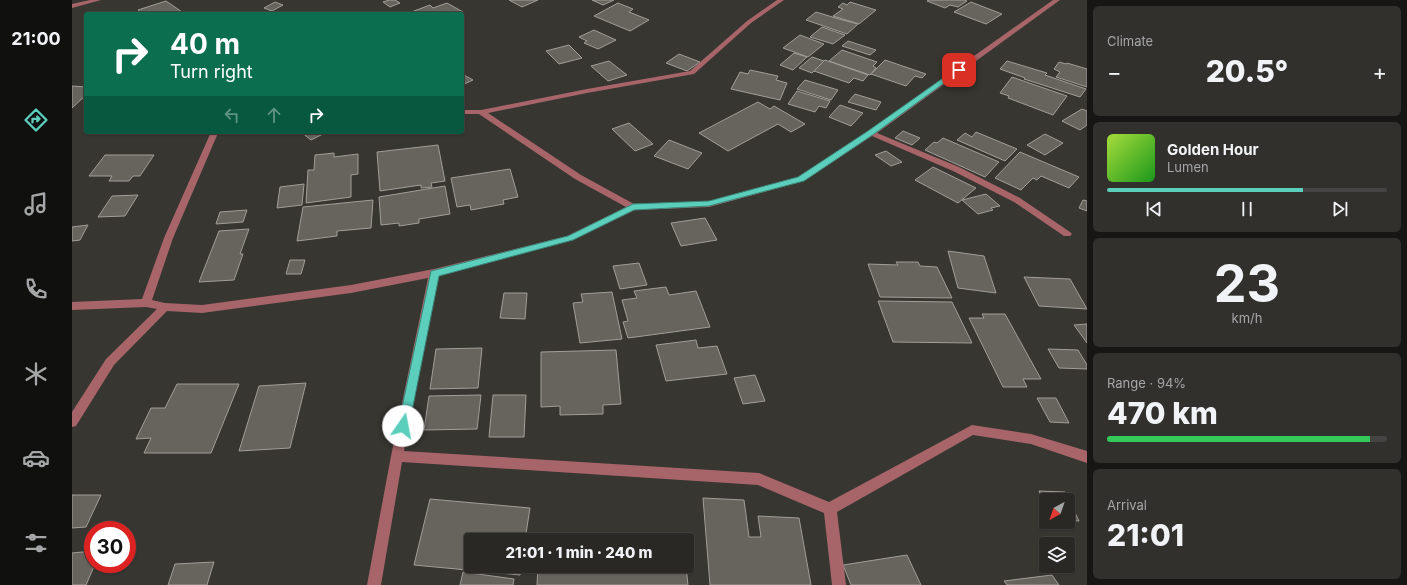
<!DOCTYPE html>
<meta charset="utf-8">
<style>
body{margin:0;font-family:Inter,sans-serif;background:#31302d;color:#f1f3f6;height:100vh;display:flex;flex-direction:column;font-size:15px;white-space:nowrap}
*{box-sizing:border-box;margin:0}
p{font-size:13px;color:#a5a6a7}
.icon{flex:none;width:22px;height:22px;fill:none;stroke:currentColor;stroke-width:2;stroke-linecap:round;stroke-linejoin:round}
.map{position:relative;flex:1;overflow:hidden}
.details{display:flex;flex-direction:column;gap:6px;padding:6px;background:#171614;width:320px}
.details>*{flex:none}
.top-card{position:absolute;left:12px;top:12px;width:380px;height:122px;border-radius:4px;box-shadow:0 1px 3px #0004,0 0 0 1px #454442;background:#0b6e4f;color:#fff;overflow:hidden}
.needle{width:26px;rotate:220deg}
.buttons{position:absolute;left:967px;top:493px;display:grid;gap:8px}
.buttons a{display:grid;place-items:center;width:36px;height:36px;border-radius:4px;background:#292825;box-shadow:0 1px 3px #0004,0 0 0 1px #454442;font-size:20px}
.speed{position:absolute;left:12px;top:521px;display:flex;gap:8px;font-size:20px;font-weight:700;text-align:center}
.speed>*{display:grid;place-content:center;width:52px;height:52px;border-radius:50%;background:#292825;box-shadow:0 1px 3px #0004,0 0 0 1px #454442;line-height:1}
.speed .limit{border:6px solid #d22;background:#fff;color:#111}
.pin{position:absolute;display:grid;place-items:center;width:34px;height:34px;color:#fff;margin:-17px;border-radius:8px;box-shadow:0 2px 6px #0006}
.me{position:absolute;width:44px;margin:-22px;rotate:12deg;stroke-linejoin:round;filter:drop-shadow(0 0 3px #0008)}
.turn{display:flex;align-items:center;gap:14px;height:84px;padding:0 20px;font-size:18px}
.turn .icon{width:52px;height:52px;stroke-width:2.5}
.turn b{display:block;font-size:28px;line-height:34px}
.lanes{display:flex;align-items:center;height:38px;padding:0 20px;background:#0003;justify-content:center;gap:20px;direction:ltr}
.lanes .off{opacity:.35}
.big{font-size:30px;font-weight:800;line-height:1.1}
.details .card{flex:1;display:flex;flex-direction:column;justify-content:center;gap:6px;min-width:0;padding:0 14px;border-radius:6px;background:#31302d}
.details .dial{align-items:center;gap:0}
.dial b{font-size:52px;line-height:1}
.song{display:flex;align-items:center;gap:12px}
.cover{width:48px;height:48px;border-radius:6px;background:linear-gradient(135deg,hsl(80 70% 55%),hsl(120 70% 35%))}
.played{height:4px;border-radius:2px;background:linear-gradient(90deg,#5bcebc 70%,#454442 70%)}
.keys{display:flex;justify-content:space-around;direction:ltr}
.heat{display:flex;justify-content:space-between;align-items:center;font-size:22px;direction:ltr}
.charge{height:6px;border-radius:3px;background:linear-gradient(90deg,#34c759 94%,#454442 0)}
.trip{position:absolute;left:392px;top:533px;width:230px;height:40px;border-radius:4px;background:#292825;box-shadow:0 1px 3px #0004,0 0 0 1px #454442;font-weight:800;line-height:40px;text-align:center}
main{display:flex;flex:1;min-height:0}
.tab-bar{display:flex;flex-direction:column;width:72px;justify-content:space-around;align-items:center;background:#10100f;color:#a5a6a7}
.tab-bar .icon{width:28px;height:28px}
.tab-bar .on{color:#5bcebc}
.tab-bar b{font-size:18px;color:#f1f3f6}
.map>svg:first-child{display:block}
</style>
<main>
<nav class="tab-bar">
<b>21:00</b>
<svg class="icon on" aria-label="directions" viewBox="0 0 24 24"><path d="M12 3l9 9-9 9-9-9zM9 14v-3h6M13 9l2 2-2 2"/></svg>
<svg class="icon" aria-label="music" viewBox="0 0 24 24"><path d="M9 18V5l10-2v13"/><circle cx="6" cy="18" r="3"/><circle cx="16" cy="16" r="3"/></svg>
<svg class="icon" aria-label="phone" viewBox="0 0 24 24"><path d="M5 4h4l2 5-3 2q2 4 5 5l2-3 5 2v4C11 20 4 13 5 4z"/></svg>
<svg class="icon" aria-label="climate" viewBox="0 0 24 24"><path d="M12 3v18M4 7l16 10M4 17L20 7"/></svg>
<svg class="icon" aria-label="car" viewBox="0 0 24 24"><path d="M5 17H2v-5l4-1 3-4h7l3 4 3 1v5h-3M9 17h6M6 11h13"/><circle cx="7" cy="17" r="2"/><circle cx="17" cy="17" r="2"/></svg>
<svg class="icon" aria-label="filters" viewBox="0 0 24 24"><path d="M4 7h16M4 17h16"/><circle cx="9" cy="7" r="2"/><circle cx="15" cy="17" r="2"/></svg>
</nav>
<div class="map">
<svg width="1015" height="585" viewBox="0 0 1015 585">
<rect width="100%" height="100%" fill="#373631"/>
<g fill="#67645e" stroke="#a29d98">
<path d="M317,0H323L328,3L318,7L311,2Z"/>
<path d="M437,0H466L450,7Z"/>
<path d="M520,0H542L531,5Z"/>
<path d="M857,0H892L895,1L886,7L878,5L873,8L855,1Z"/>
<path d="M94,1L113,14H71L66,10Z"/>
<path d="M203,2L211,5L200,11L192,8Z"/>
<path d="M778,2L804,10L787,24L761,16L771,9L766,7L771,3L775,5Z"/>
<path d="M899,2L930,14L914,24L882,12Z"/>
<path d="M375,3L391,12L386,14H334L358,5L361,8Z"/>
<path d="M546,3L561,9L557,12L577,20L558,31L522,16Z"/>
<path d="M744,12L767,19L786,24L775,34L734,20Z"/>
<path d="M750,27L773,35L761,44L738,37Z"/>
<path d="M522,30L544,40L526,49L512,43L515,41L507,37Z"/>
<path d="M728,35L752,44L736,57L711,48Z"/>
<path d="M776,41L804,50L798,55L770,46Z"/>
<path d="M497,45L510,58L487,64L474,51Z"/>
<path d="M770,50L805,62L801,66L804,68L798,75L757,61Z"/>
<path d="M722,53L735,57L721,70L708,65Z"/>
<path d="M607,54L628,62L615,71L594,63Z"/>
<path d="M740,57L752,61L740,73L727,68Z"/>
<path d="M753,60L796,75L791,81L782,78L777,83L742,71Z"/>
<path d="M813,60L854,74L850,78L843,76L834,86L799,74Z"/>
<path d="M537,61L555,75L536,81L519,66Z"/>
<path d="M935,61L975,73L973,75L1014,89L1008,97L952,79L953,78L928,69Z"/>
<path d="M987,62L994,64L995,63L1015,69V87L984,77L988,72L982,69Z"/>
<path d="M678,70L706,76L704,80L715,83L708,100L659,89L668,72L676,74Z"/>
<path d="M390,74L401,80L390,85Z"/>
<path d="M940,77L995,96L981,115L936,98L937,96L928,93Z"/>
<path d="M733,80L766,90L759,100L725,89Z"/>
<path d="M0,86L14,87V95L0,108Z"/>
<path d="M725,91L758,101L754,108L747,106L743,112L716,104Z"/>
<path d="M783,94L809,102L804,110L776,102Z"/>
<path d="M686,102L698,109L702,106L733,124L719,132L706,124L656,151L627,133Z"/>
<path d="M768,105L791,113L779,126L757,117Z"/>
<path d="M1010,109L1015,111V125L1008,130L990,121Z"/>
<path d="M557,123L581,144L563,151L540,129Z"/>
<path d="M831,131L848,138L840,145L823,138Z"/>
<path d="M229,132H255L239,140Z"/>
<path d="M904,132L945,149L933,161L885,140L893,133L900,137Z"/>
<path d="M973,134L991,143L973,155L955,145Z"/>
<path d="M871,138L927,162L913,177L853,150L862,142L865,143Z"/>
<path d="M597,140L630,153L616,169L582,156Z"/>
<path d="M366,145L373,181L359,183L360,187L349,188V185L308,191L305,152Z"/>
<path d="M814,151L830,162L819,166L803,155Z"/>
<path d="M948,152L1007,177L997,188L969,176L965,180L961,178L949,190L923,178Z"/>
<path d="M262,153V157L286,154V174L279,175V197L234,203L236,170H242L243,155Z"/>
<path d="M33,155H82L68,176H61L57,181H37L40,176H17Z"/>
<path d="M861,167L904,188L886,203L843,180Z"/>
<path d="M438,169L446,197L431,200L432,204L399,210L398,205L385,207L379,178Z"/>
<path d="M232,184L230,205L205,208L208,187Z"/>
<path d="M373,186L378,214L347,219V223L327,226V223L309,225L307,197Z"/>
<path d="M914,194L928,206L919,208L921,210L906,214L890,200Z"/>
<path d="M66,195L53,216L26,217L40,196Z"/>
<path d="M301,200L299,228L265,231V236L225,241L231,207Z"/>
<path d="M1011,200L1015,201V211L1007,208Z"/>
<path d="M175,210L171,222L144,224L148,212Z"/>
<path d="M633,218L645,240L609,246L599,223Z"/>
<path d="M16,225L8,240L0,241V227Z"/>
<path d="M177,229L168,254H171L162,280L127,282L147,231Z"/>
<path d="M876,251L912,256L924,293L886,288Z"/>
<path d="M218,260H233L229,274H214Z"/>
<path d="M824,262H846L848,266L865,267L880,298L808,297L796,264L826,265Z"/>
<path d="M567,263L575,285L548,289L541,266Z"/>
<path d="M952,277L998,279L1015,309L967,306Z"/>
<path d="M594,287L597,295L624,291L638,327L556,338L551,322L556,321L550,300L565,298L562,291Z"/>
<path d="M540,292L550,339L508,343L501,303L511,302L509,294Z"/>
<path d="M432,293H455L453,319L428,318Z"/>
<path d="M806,301L880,302L900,343L821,342Z"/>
<path d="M910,314H933L969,379H951L955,387H931L897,318H912Z"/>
<path d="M1015,324V343L1002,325Z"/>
<path d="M624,340L626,348L645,346L655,374L594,381L584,345Z"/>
<path d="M410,348L406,388L358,389L364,349Z"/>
<path d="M976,349L1006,350L1015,365V369L987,368Z"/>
<path d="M544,350L549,404L531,405V414L488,415V406L469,407V352Z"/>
<path d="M683,375L693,401L671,404L662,378Z"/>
<path d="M234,383L218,448L167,451L187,386Z"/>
<path d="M105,384H167L139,453H72L79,438L64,439L79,408H93Z"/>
<path d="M409,395L405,429L352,430L357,396Z"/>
<path d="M421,395H454L452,437H417Z"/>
<path d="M965,398H984L997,423L978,422Z"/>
<path d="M967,491L993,492L1007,521L996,520V500H974V507Z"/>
<path d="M0,495H29L14,527L0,528Z"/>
<path d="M631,498L672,500L677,537H689L686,516L727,518L739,585H638Z"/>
<path d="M358,499L458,508L453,540H399V566H450L448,575L342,565Z"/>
<path d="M21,551V564H23L14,585H0V553Z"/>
<path d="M835,555L849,585H779L771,565Z"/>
<path d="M142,562L135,585H96L103,564Z"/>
<path d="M466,566H614L616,585H465Z"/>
<path d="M391,572L442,579L441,585H388Z"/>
<path d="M980,575L987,585H935L932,581Z"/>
</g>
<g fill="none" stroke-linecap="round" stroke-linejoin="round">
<g fill="#a76569" fill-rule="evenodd">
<path d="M18,0H29L0,8V4Z"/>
<path d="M705,0H712L679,23L622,74L515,93L416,113L509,175L562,204L637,201L726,177L796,131L981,0H988L805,133L887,167L948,198L998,232L1000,234L998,236H992L942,202L881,171L800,136L732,181L637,207L563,210L501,240L366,275L332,451L687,473L757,502L900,425L959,434L1015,451V463L959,444L901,435L765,512L774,585H760L752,513L686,485L330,462L309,585H295L319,456L356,278L279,293L130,313L95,311L42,365L4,426L0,427V412L34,359L85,309L74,307L0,310V302L70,299L92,238L139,132L146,133L101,238L80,300L93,303L130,305L279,285L362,269L495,236L554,207L503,179L407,114H390V110H409L515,89L618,71L675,21Z"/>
</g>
</g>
<path fill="#5bcebc" stroke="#3b867a" d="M884,69L890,70L802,134L732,181L637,206L562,210L501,240L367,276L337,426L335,429L331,430L328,429L326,426L359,271L496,236L561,204L637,201L726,177L796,131Z"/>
</svg>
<div class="buttons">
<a><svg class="needle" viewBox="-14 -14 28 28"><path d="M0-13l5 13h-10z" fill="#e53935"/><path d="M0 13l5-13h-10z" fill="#a5a6a7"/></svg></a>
<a><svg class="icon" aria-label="layers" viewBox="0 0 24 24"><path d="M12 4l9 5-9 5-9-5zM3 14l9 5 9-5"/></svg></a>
</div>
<div class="speed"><div class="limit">30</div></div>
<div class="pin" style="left:887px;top:70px;background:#d93025"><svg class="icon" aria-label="arrive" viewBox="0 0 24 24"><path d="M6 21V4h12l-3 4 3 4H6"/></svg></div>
<svg class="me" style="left:331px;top:426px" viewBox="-20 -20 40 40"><circle r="19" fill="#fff"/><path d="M0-13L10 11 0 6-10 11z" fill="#5bcebc"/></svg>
<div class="trip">21:01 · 1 min · 240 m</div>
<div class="top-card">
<div class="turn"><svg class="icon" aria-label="right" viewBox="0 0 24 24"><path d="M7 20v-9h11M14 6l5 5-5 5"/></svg><div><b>40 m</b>Turn right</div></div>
<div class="lanes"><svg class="icon off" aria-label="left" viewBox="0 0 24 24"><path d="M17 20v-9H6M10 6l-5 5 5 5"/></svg><svg class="icon off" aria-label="ahead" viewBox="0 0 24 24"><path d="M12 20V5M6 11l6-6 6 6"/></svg><svg class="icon" aria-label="right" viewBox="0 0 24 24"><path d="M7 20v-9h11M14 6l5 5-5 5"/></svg></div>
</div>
</div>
<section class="details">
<div class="card"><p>Climate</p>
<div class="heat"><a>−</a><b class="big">20.5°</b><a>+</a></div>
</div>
<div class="card">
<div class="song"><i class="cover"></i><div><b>Golden Hour</b><p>Lumen</p></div></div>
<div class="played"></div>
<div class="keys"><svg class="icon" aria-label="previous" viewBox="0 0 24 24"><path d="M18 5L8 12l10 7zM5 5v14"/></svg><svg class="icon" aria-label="pause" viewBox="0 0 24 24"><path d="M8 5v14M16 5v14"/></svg><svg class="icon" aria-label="next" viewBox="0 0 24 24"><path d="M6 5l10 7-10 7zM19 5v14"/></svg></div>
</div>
<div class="card dial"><b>23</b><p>km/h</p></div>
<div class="card"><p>Range · 94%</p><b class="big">470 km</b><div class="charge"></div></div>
<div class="card"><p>Arrival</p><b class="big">21:01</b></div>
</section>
</main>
